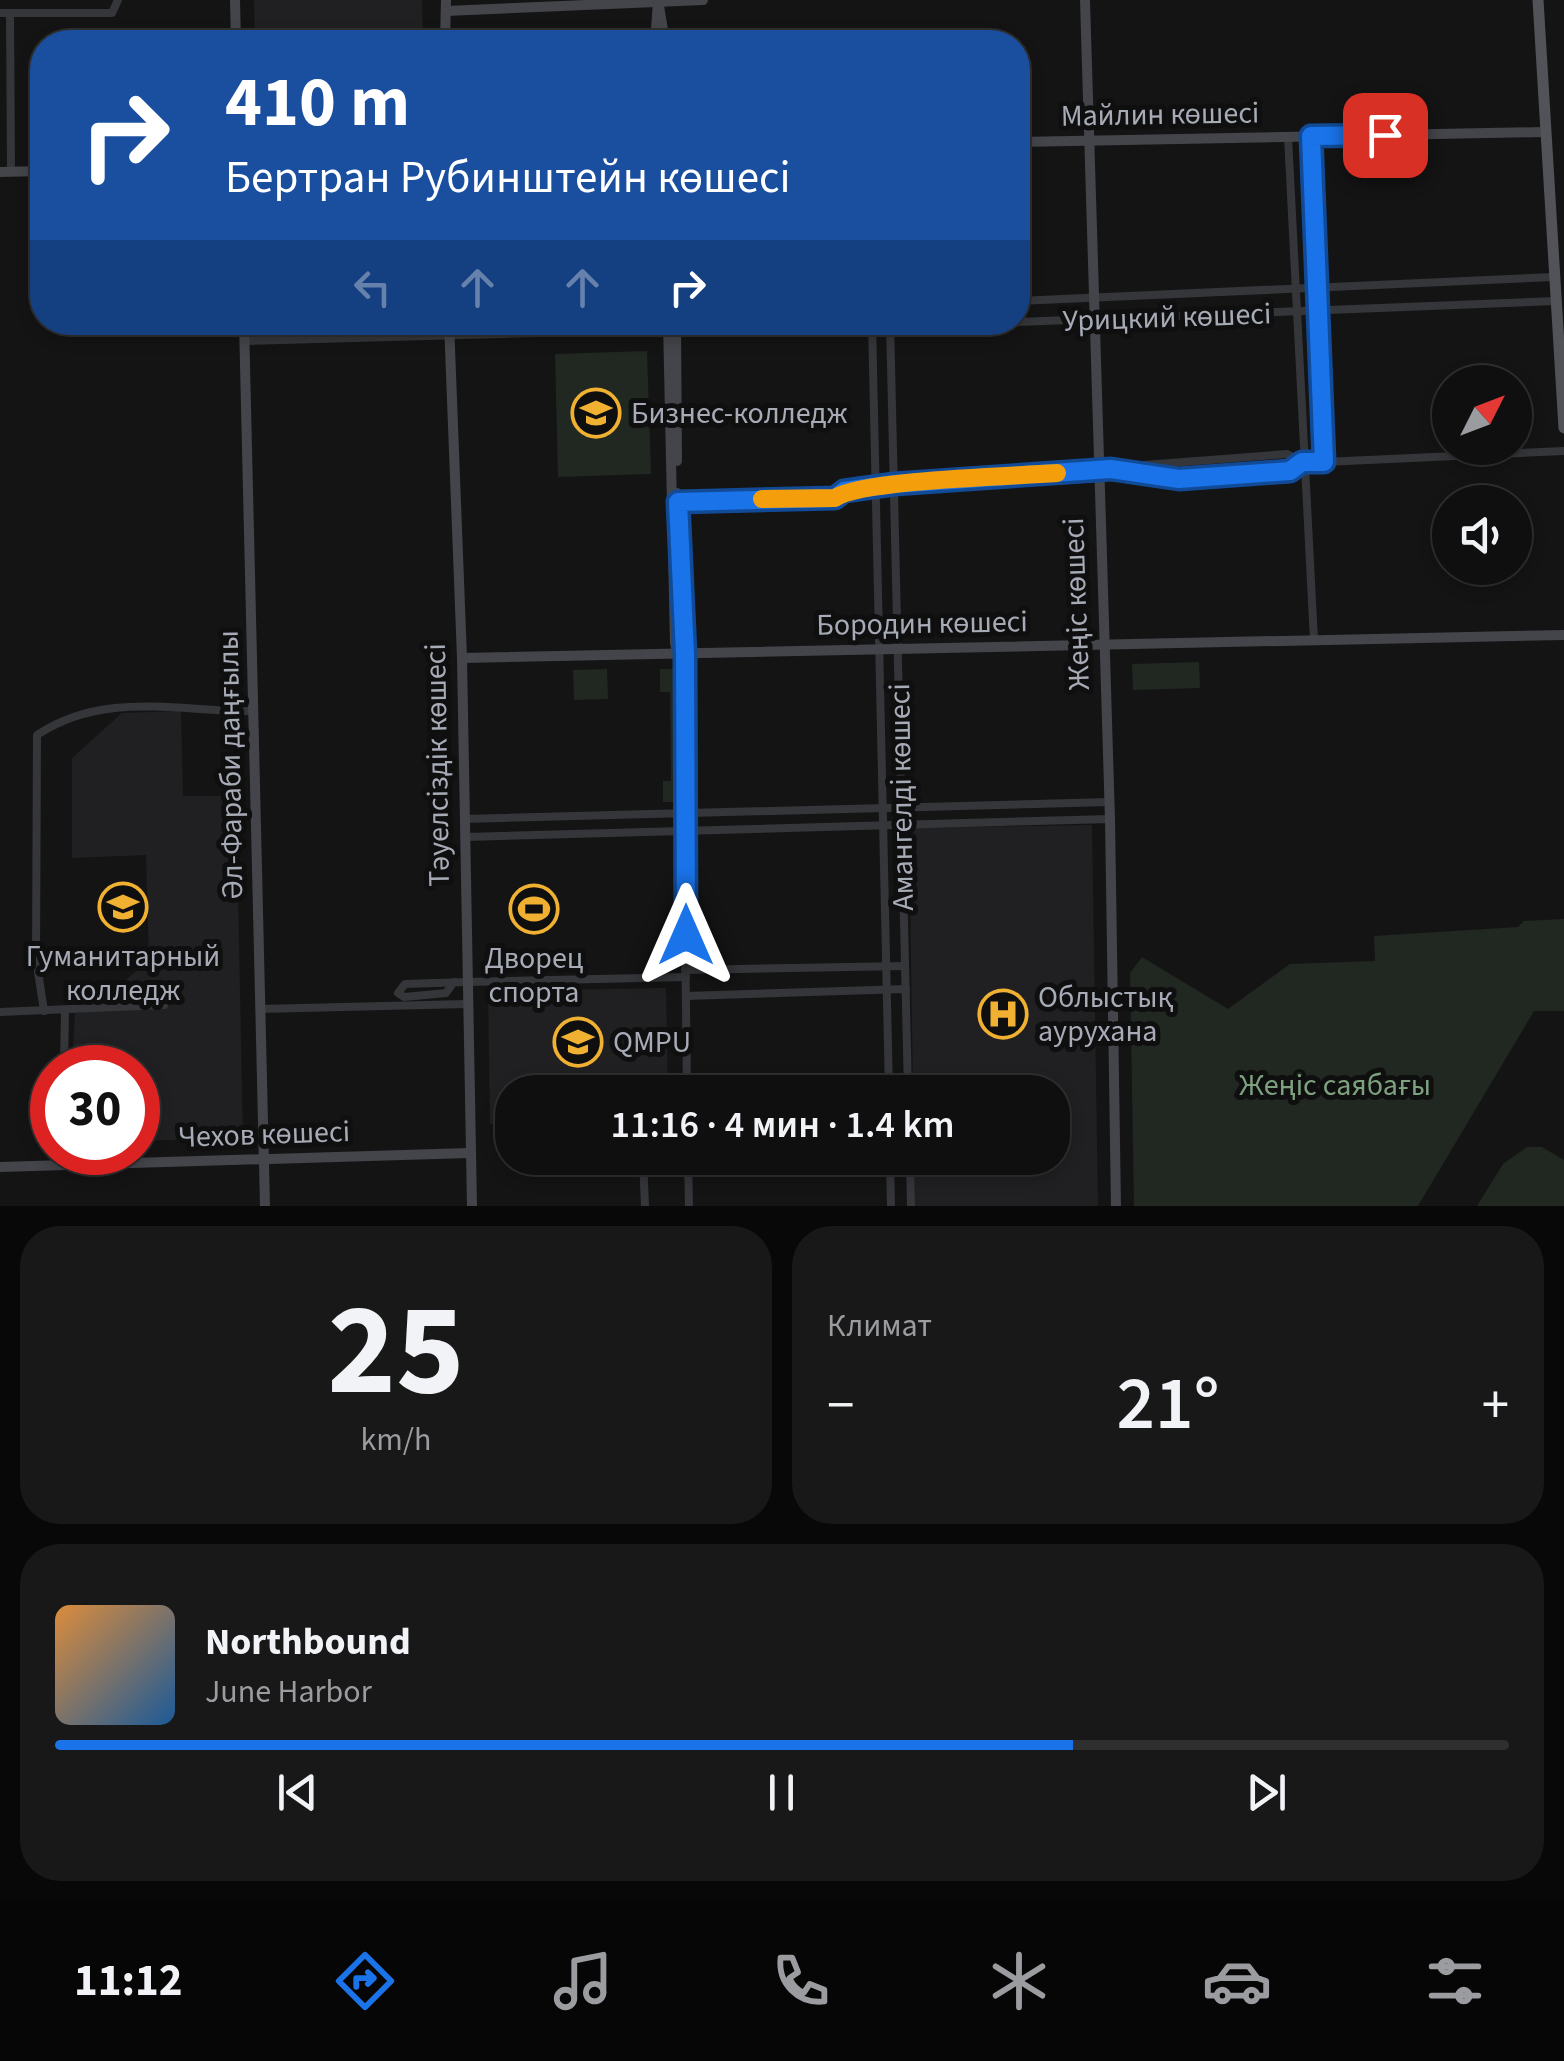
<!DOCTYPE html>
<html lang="ru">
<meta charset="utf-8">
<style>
body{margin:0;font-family:"Source Sans 3",sans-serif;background:#181819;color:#f1f3f6;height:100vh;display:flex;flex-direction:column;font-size:38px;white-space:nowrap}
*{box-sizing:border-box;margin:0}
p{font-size:32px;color:#9b9c9f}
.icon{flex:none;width:55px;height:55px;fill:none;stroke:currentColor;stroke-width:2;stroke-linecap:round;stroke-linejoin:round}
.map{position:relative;height:1206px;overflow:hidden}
.sheet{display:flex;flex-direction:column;gap:20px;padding:20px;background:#080809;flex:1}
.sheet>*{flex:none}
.guide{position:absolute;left:30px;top:30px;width:1000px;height:305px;border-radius:40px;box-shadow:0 5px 15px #0003,0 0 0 2px #2f2f30;background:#1a4fa0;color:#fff;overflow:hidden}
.needle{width:65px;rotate:48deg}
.fabs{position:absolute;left:1432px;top:365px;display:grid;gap:20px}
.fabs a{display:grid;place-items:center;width:100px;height:100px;border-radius:50%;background:#0f0f10;box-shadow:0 5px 15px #0003,0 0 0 2px #2f2f30;font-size:50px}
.speed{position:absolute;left:30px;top:1045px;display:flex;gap:20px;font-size:50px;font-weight:700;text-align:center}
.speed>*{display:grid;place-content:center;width:130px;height:130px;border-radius:50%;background:#0f0f10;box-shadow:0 5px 15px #0003,0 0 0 2px #2f2f30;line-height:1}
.speed .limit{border:15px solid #d22;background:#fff;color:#111}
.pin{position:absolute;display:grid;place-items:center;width:85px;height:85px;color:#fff;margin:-42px;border-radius:20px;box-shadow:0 5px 15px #0006}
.me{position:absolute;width:110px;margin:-55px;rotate:0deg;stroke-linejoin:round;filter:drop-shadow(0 0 8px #0008)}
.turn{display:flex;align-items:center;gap:35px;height:210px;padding:0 30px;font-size:45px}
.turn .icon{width:130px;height:130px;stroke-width:2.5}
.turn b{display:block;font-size:70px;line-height:85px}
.lanes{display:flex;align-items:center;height:95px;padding:0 30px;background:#0003;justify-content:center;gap:50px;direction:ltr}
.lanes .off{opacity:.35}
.big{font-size:75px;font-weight:600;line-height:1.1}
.sheet .card{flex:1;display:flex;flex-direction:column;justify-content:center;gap:15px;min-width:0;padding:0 35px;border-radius:40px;background:#181819}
.sheet .dial{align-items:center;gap:0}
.dial b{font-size:130px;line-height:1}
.song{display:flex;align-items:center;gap:30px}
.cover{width:120px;height:120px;border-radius:15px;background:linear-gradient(135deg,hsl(30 70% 55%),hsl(210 70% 35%))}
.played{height:10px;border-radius:5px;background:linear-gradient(90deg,#1a73e8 70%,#2f2f30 70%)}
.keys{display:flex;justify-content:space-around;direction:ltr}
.heat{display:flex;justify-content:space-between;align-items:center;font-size:55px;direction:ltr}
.sheet .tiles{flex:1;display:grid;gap:20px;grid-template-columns:1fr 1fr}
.card:last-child{grid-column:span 2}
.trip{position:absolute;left:495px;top:1075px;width:575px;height:100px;border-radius:40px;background:#0f0f10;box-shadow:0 5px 15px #0003,0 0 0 2px #2f2f30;font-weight:600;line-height:100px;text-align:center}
.dock{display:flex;height:160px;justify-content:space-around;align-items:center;background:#060606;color:#9b9c9f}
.dock .icon{width:70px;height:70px}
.dock .current{color:#1a73e8}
.dock b{font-size:45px;color:#f1f3f6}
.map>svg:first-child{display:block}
</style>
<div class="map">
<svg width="1564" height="1206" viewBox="0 0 1564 1206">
<rect width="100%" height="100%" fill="#141415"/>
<g fill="#202022">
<path d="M254,0H422L423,40L255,42Z"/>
<path d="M181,711L183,796H236L243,1138L138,1141V1068L72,1067L75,1013L122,1010L123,982L149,961L146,855L72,858V758L122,713Z"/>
<path d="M1092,825L1098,1206H915L914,1158H1052V1092H913L909,828Z"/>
<path d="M666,988L668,1092H512V1124H490L488,991Z"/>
</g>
<g fill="#202821">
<path d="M647,351L651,474L558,477L555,354Z"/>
<path d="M1199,662L1200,688L1133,690L1132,664Z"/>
<path d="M607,669L608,699L574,700L573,670Z"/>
<path d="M660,669H675L679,802H663V781H671L670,692H660Z"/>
<path d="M1564,919V1011H1534L1418,1206H1134L1130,973L1142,957L1228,1009L1290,964L1375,961L1374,936L1518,927L1524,921Z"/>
<path d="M1527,1147H1542L1564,1160V1206H1477L1503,1164Z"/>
</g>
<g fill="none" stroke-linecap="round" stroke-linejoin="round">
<g stroke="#35363a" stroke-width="8">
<path d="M0,13H112L118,0"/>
<path d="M10,13L11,172"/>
<path d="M1311,136L1324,462"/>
<path d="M1288,137L1314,640"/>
<path d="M1018,301L1554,277"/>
<path d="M872,322L889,1092"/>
<path d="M890,322L908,1092"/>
<path d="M1018,322L1556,301"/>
<path d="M245,341L610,331L659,326L668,330L990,322"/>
<path d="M1112,469L1179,479L1290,471L1302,461"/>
<path d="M676,502L835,498L844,491L894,484L1287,454L1302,461L1324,462L1564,451"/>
<path d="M682,673L687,1092"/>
<path d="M464,819L1109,802"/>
<path d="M465,837L1110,819"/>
<path d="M685,970L905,966"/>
<path d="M454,982L446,993L404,997L398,993L405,984L466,982L686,977"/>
<path d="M686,996L906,989"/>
<path d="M260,1009L467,1004"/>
<path d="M44,1011L36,958L37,735C105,690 178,712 253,711"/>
<path d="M0,1012L164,1005"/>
<path d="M64,1068L65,1010"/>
<path d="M643,1158L645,1206"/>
<path d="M688,1158L689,1206"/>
<path d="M890,1158L891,1206"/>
<path d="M910,1158L911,1206"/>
</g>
<g stroke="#43454a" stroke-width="10">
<path d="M235,0L236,42"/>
<path d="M658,0L665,42"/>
<path d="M1085,0L1110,819L1116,1206"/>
<path d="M446,11L703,0"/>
<path d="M445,42L446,0"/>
<path d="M655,42L658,2"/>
<path d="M1018,142L1544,132"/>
<path d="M0,172L42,171"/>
<path d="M244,322L265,1206"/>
<path d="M449,322L462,658L472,1206"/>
<path d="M668,322L675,643L682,673"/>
<path d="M676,322L677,461"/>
<path d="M677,493L685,656"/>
<path d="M462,658L1564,635"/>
<path d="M0,1167L469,1153"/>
</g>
<path stroke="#515359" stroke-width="11" d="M1538,0L1564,428"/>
</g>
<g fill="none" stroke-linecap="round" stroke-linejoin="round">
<g stroke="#114b97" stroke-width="25">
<path id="route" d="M686,935L685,654L678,502L835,498L844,491L894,484L1111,469L1179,479L1290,471L1302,462H1324L1311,136L1385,135"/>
</g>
<use href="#route" stroke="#1a73e8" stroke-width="18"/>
<path stroke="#f59e0b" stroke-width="18" d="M762,499L835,498C860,480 1016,476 1057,473"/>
</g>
<defs>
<g id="university-ring" transform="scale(2.5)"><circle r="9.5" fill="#0f0f10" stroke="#f0b032" stroke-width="1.5"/><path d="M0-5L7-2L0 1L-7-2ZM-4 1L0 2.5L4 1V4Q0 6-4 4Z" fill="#f0b032"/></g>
<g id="stadium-ring" transform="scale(2.5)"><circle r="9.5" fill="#0f0f10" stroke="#f0b032" stroke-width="1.5"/><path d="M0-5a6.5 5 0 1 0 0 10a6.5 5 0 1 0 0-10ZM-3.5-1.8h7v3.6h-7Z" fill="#f0b032"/></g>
<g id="hospital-ring" transform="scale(2.5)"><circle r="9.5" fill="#0f0f10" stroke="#f0b032" stroke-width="1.5"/><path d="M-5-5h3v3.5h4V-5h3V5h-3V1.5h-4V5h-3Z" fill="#f0b032"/></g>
</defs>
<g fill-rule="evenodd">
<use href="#university-ring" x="596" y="413"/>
<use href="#university-ring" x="123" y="907"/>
<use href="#stadium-ring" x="534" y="909"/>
<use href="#hospital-ring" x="1003" y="1014"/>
<use href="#university-ring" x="578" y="1042"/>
</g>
<g text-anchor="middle" stroke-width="10" stroke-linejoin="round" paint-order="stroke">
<g font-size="30" fill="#a6abb6" stroke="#0f0f10">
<text transform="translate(1160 114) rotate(-1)" y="10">Майлин көшесі</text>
<text transform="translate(1167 317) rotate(-2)" y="10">Урицкий көшесі</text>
<text transform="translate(1076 604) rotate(-92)" y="10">Жеңіс көшесі</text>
<text transform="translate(922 623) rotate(-1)" y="10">Бородин көшесі</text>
<text transform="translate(230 765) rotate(-91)" y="10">Әл-Фараби даңғылы</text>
<text transform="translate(437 765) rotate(-91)" y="10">Тәуелсіздік көшесі</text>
<text transform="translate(901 797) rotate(-91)" y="10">Амангелді көшесі</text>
<text transform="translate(264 1134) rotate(-2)" y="10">Чехов көшесі</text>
</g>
<g font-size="30" fill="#a6abb6" stroke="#0f0f10" text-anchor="start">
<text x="631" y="423">Бизнес-колледж</text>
<text x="123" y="966" text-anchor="middle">Гуманитарный<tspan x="123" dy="34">колледж</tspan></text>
<text x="534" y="968" text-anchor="middle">Дворец<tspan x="534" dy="34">спорта</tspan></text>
<text x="1038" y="1007">Облыстық<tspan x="1038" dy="34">аурухана</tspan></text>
<text x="613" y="1052">QMPU</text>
</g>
<g font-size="30" fill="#7da17f" stroke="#0f0f10">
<text x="1335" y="1095">Жеңіс саябағы</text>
</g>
</g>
</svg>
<div class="fabs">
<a><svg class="needle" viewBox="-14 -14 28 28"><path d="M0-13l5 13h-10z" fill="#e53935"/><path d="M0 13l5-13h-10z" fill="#9b9c9f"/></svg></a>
<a><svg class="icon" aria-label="sound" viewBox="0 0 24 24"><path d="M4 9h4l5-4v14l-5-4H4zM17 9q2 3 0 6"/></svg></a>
</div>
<div class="speed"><div class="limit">30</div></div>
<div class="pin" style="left:1385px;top:135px;background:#d93025"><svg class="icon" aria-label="arrive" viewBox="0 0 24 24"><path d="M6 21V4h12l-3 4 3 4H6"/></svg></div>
<svg class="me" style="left:686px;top:935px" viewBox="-20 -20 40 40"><path d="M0-17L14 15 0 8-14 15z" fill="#1a73e8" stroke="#fff" stroke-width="4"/></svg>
<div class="trip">11:16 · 4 мин · 1.4 km</div>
<div class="guide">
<div class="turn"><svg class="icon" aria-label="right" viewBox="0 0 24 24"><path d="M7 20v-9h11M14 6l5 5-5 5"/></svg><div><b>410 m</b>Бертран Рубинштейн көшесі</div></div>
<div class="lanes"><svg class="icon off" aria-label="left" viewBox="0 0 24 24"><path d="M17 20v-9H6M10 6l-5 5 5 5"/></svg><svg class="icon off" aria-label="ahead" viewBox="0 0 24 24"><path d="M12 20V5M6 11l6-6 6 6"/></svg><svg class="icon off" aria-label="ahead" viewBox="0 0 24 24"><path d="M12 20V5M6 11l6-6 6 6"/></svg><svg class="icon" aria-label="right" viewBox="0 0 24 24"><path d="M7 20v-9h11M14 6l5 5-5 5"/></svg></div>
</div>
</div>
<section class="sheet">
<div class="tiles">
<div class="card dial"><b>25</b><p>km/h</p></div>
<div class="card"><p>Климат</p>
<div class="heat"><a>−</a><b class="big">21°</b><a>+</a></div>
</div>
<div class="card">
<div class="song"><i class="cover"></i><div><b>Northbound</b><p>June Harbor</p></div></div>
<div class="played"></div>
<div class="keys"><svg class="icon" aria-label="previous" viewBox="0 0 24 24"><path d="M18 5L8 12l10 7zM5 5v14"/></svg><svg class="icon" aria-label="pause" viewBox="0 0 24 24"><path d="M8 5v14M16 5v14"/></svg><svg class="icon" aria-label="next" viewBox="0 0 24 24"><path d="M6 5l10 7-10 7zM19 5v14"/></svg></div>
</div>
</div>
</section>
<nav class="dock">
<b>11:12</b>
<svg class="icon current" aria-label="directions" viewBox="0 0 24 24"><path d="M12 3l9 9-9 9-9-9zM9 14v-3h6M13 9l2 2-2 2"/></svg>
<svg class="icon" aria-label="music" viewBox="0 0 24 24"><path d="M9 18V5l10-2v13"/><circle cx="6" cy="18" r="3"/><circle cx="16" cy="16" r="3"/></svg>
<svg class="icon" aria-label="phone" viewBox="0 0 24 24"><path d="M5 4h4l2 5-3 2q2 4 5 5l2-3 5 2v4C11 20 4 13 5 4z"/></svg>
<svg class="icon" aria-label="climate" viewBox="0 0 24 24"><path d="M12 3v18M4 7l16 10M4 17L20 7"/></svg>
<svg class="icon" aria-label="car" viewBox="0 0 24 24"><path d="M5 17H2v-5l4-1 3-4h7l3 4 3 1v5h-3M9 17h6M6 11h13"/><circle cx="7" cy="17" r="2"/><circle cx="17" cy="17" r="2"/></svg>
<svg class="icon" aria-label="filters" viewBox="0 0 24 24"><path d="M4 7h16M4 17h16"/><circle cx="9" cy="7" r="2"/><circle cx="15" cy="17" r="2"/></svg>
</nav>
